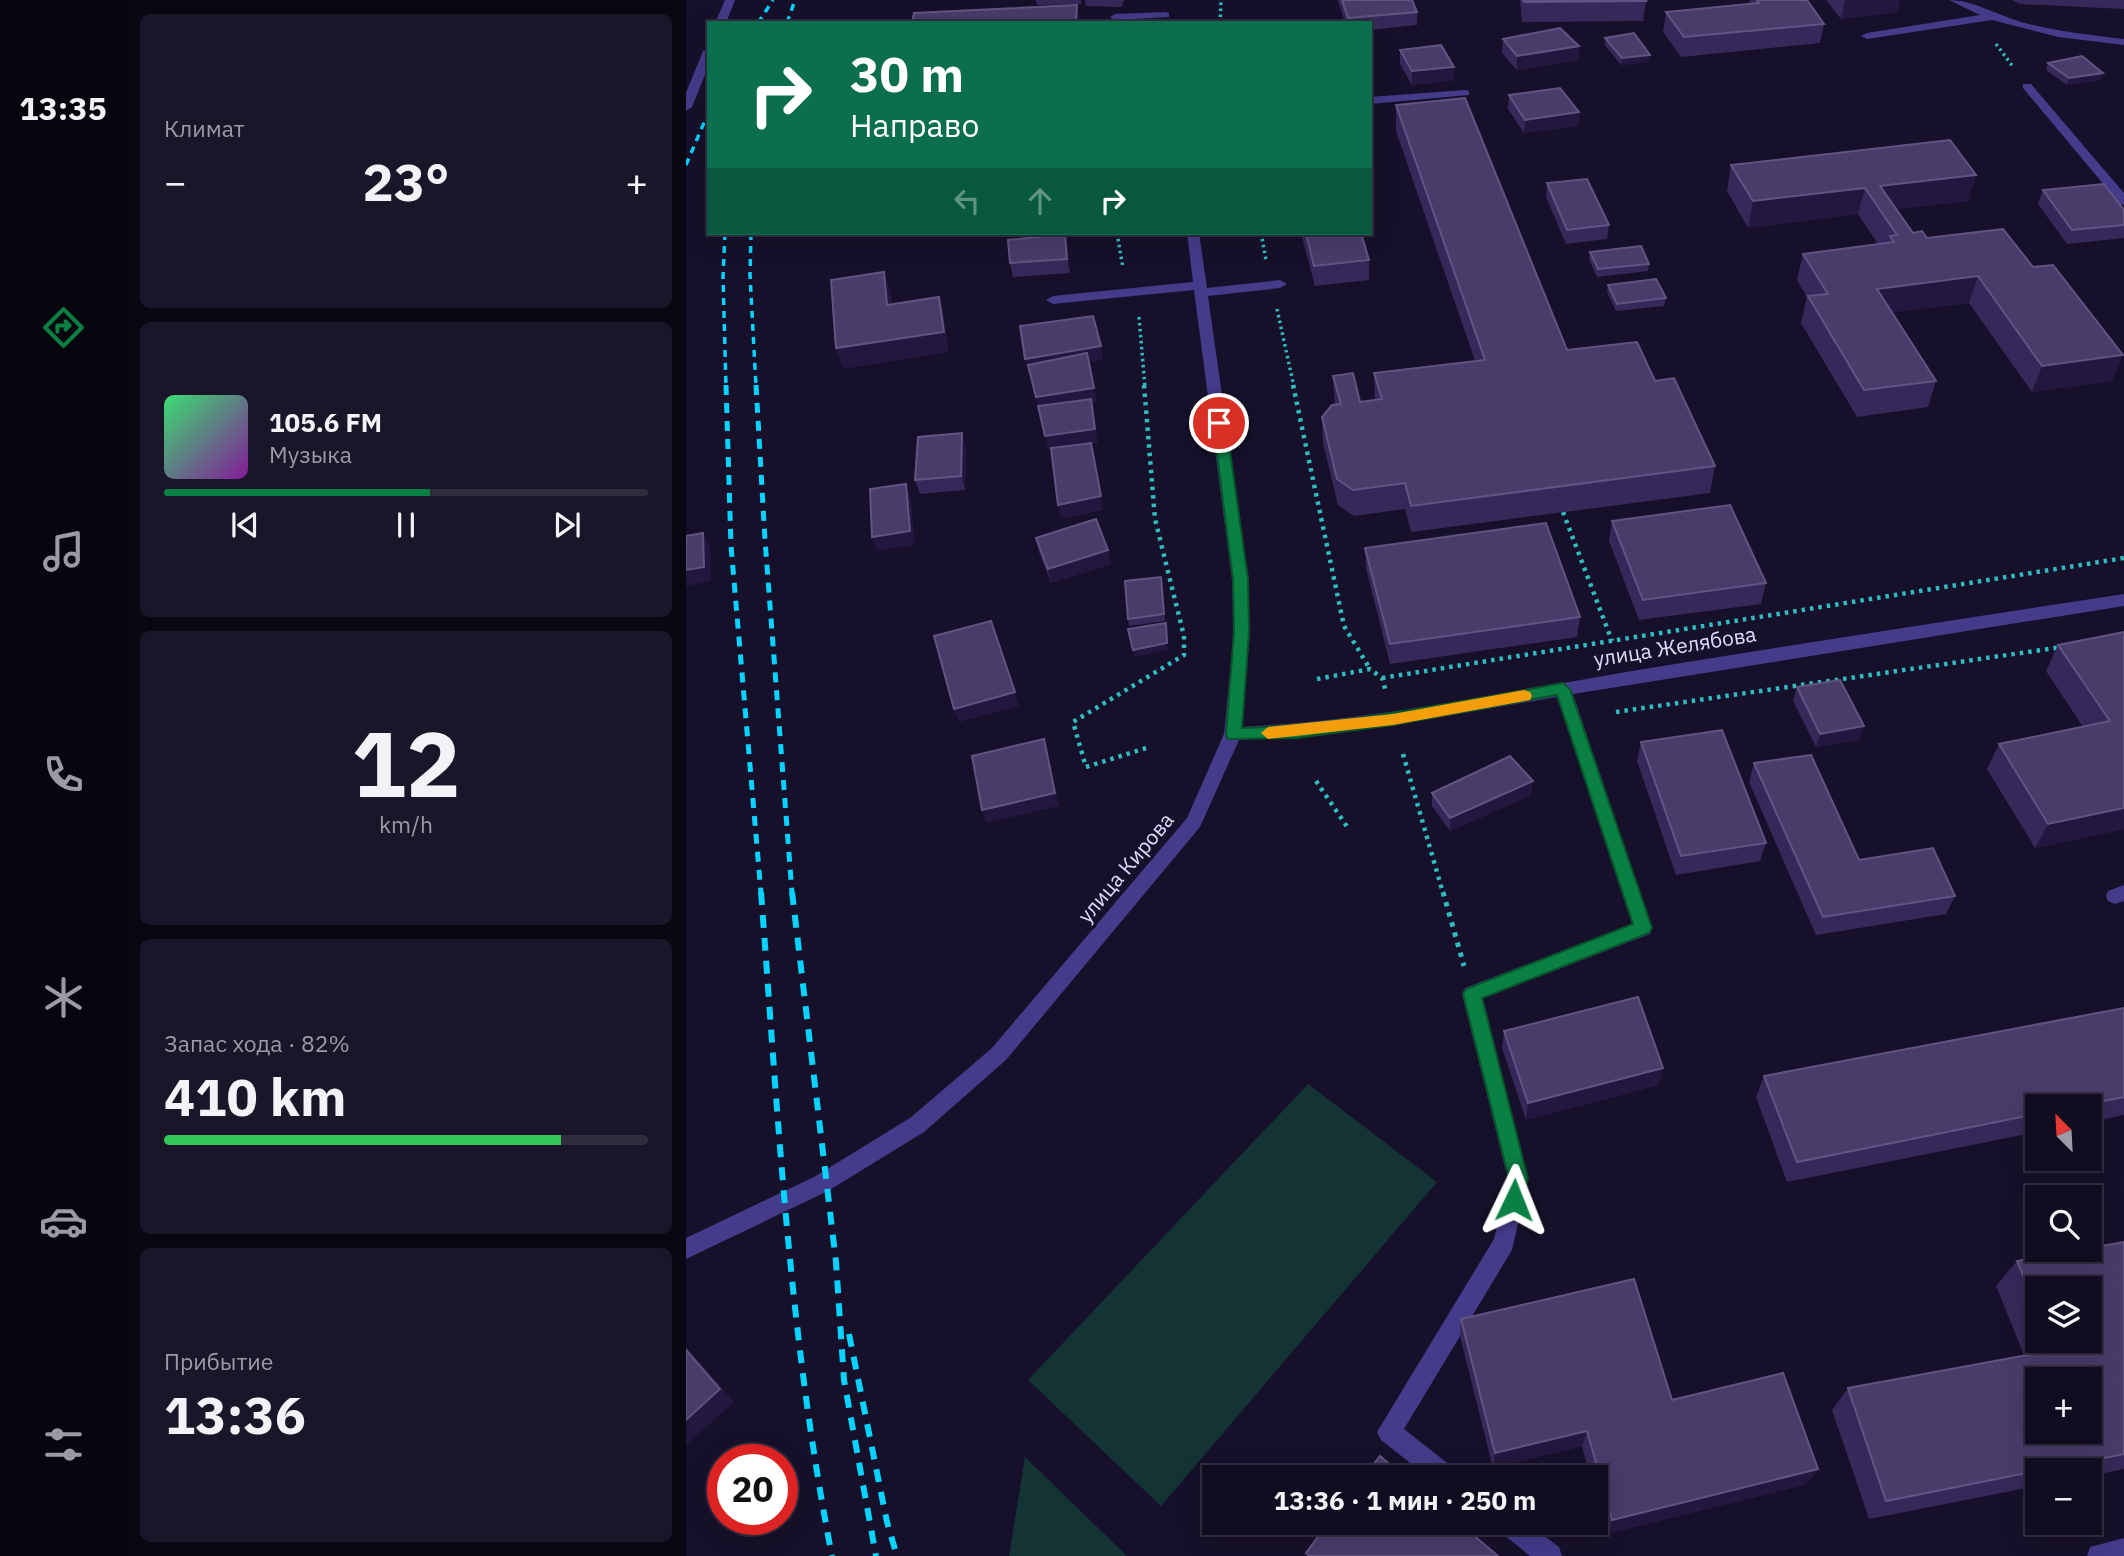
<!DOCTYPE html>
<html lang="ru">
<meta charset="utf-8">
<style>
body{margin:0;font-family:"IBM Plex Sans",sans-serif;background:#1a1529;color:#f1f3f6;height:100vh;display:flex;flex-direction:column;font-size:26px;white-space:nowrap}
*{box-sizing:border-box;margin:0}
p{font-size:23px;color:#9c9ba5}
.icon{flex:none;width:38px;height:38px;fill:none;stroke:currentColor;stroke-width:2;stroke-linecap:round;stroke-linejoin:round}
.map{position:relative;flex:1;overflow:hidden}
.sheet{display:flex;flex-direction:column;gap:14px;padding:14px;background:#090712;width:560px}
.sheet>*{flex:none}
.banner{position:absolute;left:21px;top:21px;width:665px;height:214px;border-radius:0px;box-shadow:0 7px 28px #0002,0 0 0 2px #302c3e;background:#0b6e4f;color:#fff;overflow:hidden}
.needle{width:46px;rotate:336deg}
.controls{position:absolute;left:1339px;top:1094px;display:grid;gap:14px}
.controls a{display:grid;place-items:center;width:77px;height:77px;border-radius:0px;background:#110c20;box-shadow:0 7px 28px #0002,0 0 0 2px #302c3e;font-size:35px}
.speed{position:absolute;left:21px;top:1444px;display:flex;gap:14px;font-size:35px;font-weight:700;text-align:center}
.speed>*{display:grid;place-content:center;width:91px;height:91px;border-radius:50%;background:#110c20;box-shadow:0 7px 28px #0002,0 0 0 2px #302c3e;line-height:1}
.speed .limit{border:10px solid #d22;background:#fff;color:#111}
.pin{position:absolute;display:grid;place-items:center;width:60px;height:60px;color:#fff;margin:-30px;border:4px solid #fff;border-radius:50%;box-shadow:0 2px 7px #0007}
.me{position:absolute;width:77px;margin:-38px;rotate:2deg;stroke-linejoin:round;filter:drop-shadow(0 0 5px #0008)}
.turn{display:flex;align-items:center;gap:24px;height:147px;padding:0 28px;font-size:32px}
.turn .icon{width:91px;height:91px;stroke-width:2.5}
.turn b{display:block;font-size:49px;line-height:60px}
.lanes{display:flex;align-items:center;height:66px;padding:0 28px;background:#0003;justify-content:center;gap:35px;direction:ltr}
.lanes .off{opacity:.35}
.big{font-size:52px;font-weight:700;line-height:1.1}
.sheet .card{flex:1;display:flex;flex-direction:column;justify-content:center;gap:10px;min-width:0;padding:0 24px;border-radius:10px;background:#1a1529}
.sheet .dial{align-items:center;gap:0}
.dial b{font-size:91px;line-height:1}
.song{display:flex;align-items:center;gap:21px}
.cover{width:84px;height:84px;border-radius:10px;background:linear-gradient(135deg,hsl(140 70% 55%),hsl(290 70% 35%))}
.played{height:7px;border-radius:4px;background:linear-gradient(90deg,#0b8043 55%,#302c3e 55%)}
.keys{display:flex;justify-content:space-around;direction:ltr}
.heat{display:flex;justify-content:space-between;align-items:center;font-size:38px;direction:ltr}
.charge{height:10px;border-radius:5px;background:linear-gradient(90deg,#34c759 82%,#302c3e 0)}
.trip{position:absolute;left:516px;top:1465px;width:406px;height:70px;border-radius:0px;background:#110c20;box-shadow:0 7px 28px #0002,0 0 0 2px #302c3e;font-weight:700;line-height:70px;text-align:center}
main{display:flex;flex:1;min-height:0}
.dock{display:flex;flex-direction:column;width:126px;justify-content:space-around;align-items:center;background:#07050d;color:#9c9ba5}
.dock .icon{width:49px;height:49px}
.dock .current{color:#0b8043}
.dock b{font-size:32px;color:#f1f3f6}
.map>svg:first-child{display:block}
</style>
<main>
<nav class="dock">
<b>13:35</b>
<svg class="icon current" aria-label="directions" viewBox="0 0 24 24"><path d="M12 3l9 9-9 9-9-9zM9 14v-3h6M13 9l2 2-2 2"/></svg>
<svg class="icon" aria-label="music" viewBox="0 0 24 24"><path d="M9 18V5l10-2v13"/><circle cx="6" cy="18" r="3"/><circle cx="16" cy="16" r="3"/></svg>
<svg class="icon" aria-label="phone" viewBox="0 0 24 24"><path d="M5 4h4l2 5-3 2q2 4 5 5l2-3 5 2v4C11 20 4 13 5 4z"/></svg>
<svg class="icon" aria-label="climate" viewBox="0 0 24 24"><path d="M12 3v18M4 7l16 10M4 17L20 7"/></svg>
<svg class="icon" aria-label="car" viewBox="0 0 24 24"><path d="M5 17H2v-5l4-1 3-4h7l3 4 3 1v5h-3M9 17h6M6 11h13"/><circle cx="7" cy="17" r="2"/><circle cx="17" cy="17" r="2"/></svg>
<svg class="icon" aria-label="filters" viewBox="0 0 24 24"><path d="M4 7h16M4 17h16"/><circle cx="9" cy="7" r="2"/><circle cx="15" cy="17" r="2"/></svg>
</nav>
<section class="sheet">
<div class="card"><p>Климат</p>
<div class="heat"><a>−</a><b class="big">23°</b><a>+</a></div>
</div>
<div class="card">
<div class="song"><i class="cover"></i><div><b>105.6 FM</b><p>Музыка</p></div></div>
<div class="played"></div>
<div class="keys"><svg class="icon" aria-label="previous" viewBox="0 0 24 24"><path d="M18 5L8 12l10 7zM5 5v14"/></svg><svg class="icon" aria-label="pause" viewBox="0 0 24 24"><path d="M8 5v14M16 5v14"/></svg><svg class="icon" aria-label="next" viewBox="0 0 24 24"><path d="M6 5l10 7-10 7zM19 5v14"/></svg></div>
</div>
<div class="card dial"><b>12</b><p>km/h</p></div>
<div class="card"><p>Запас хода · 82%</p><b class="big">410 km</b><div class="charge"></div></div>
<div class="card"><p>Прибытие</p><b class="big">13:36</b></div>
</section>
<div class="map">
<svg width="1438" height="1556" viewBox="0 0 1438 1556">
<rect width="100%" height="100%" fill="#17102a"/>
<g fill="#133334">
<path d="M622,1084L751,1182L475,1506L342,1380Z"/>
<path d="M339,1457L441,1556H323Z"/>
</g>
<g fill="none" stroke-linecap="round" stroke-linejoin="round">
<g stroke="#2ebcbe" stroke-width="3.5" stroke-dasharray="2.5 3.5" stroke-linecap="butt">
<path d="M534,23L535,0"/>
<path d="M1310,44L1328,68"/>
<path d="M431,233L437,268"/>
<path d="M575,233L580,260"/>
<path d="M591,309L608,387"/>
<path d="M453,317L459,387"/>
</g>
<g stroke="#2ebcbe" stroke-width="4.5" stroke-dasharray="3.5 5" stroke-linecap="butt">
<path d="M458,385L469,519L498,636V655L387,722L400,767L460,748"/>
<path d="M607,385L658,626L684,669"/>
<path d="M877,512L926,641"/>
<path d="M696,678L1438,558"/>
<path d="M631,679L684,669L696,678L700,692"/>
<path d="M930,712L1376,647"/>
<path d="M717,754L757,893"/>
<path d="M630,781L662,828"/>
</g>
<path stroke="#2ebcbe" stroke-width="5" stroke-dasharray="4.5 6" stroke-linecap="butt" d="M757,892L778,966"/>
<g fill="#443b8a" fill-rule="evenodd">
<path d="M39,0H49L40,23H29Z"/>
<path d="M1263,0C1287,0 1311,15 1335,22C1369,31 1404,35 1438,39V45L1372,37L1306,20L1181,39L1175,36L1181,33L1294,15Z"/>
<path d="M479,12L483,13V17L429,20L424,17L429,14Z"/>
<path d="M23,48V65L6,107L0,111V93L17,51Z"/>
<path d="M1337,84H1345L1438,193V205L1434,204L1337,88Z"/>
<path d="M779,90L783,91V95L684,104V97Z"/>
<path d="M501,233H513L521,288L594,280L601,284L594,288L522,296L562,579L564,632L556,727C686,720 812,694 940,672C1105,645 1272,619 1438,594V606L887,694L966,928L964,934L797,998L842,1179L826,1250L718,1429L769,1469L773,1477H742L695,1440L691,1432L808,1239L822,1179L776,994L779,988L946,924L871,697L690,728L553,740L514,827L320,1060L238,1132L142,1191L0,1259V1238L128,1177L224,1118L306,1048L501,818L538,734L548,632L546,579L508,290L367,304L360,300L367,296L507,282Z"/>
<path d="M1438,885V901L1429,904L1422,901L1420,896L1422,891Z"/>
<path d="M808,1522H840L873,1547L876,1556H844L812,1530Z"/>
<path d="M1438,1538V1556H1401L1404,1547Z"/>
</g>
<g stroke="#06d3ff" stroke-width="3.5" stroke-dasharray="7 6" stroke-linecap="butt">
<path d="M72,23L87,0"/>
<path d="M101,23L109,0"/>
<path d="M0,165L23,111"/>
<path d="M39,233L37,277L40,387"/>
<path d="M65,233L64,275L70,387"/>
</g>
<g stroke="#06d3ff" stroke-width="5" stroke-dasharray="10 8" stroke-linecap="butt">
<path d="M40,385L45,546L75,893"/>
<path d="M70,385L79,540L106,893"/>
</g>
<g stroke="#06d3ff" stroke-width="6" stroke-dasharray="13 10" stroke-linecap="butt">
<path d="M75,892C92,1114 103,1337 146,1556"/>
<path d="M106,892L150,1262L158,1380L190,1556"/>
<path d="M163,1334L201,1522L211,1556"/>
</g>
</g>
<g fill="#362959" fill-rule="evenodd">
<path d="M350,0H395V4L351,5Z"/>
<path d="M399,0H438L436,7L400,6Z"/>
<path d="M652,0H726L731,12V25L684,30V23H659Z"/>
<path d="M834,0H959L960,1L957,21L836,22Z"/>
<path d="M1064,0H1121L1138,24L1134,43L995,57L977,32L980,12L1063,4Z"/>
<path d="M1140,0H1214L1211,12L1155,19Z"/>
<path d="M1326,0H1438V9L1334,4Z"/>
<path d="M919,38L963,62L935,65L919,45Z"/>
<path d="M817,39L893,46L892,60L831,70L816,53Z"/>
<path d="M714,50L768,67V80L726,85L714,64Z"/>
<path d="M1362,63L1417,73L1414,80L1381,85L1360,70Z"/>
<path d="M823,95L893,112L892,126L838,133L822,109Z"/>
<path d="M710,105L881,350L969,381L1029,466L1024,493L725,532L719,509L668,516L652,505L637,443L636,417L649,405L647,376L674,402L689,400L688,373L789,361L710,131Z"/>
<path d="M1045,165L1290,175L1282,201L1210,209L1227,233L1241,238L1317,229L1426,381L1346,392L1283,303L1206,312L1250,381L1242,407L1171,417L1115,323L1121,297L1111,280L1117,254L1192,244L1172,214L1062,228L1041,191Z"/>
<path d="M861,183L923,225L921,239L880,244L860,197Z"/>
<path d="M1357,190L1438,210V238L1381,244L1352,204Z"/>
<path d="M615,233H675L683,260V280L629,286Z"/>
<path d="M381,248L384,273L327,277L324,263Z"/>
<path d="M904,252L963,264L962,271L911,277L903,259Z"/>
<path d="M922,285L980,298L978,306L930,311L921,292Z"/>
<path d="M280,447L279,490L234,494L229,480Z"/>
<path d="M926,521L1080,583L1075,604L953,620L923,541Z"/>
<path d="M350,538L425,564L365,583L353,552Z"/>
<path d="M679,548L894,617L891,637L704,664L680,568Z"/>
<path d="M476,584L479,621L443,626L442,619Z"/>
<path d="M1438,632V829L1349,848L1301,769L1313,744L1397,727L1360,671L1372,645Z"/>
<path d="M1111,687L1178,726L1173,740L1130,747L1107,701Z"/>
<path d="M955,742L1080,843L1074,861L990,875L951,761Z"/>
<path d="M1068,763L1173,860L1269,896L1260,914L1130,935L1063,782Z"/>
<path d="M746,793L845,795L764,831L746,806Z"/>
<path d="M1438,1008V1115L1404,1122V1106H1351V1132L1101,1182L1070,1097L1078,1076Z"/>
<path d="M818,1031L977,1068L972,1085L840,1120L816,1048Z"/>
<path d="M1438,1242V1469L1404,1476V1470H1351V1486L1183,1519L1146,1410L1162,1388L1338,1355L1310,1286L1331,1261ZM1351,1288L1404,1340H1351Z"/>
<path d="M775,1319L986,1400L1121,1484L920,1534L910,1497V1477H904L896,1446L807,1468L774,1336Z"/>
</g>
<g fill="#22173e">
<path d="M1159,0H1214L1211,12L1155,19Z"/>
<path d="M391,5L394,23H390Z"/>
<path d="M893,46L892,60L831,70V56Z"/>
<path d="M964,55L963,62L935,65L936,58Z"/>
<path d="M768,67V80L726,85V71Z"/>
<path d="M1417,73L1414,80L1381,85L1383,78Z"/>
<path d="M893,112L892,126L838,133L839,120Z"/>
<path d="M1290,175L1282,201L1195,211L1194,186Z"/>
<path d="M1179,188L1172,214L1062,228L1067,201Z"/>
<path d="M379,234L381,248L384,273L381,259Z"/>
<path d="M198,272L205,293L208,325L201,305Z"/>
<path d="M1292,276L1283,303L1183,315L1191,289Z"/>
<path d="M253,297L258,318L263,352L157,369L150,348Z"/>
<path d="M415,346L417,360L342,373L339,359Z"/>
<path d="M1437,355L1426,381L1346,392L1356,366Z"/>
<path d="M408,388L411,402L406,403L412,443L362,450L350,397Z"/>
<path d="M276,433L280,447L279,490L275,476Z"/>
<path d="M406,444L417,510L375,519L372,505Z"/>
<path d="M220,484L225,498L229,545L191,551L186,537Z"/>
<path d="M17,533L24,546L25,581L0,586V570Z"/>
<path d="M422,550L425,564L365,583L362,569Z"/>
<path d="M480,623L482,650L449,657L447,650Z"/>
<path d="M329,692L333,706L273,722L268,709Z"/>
<path d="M1178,726L1173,740L1130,747L1134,734Z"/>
<path d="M358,739L373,806L300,823L296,810Z"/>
<path d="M847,781L845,795L764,831V818Z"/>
<path d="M1438,808V829L1349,848L1362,824Z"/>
<path d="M977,1068L972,1085L840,1120L842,1103Z"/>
<path d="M0,1347L48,1402L0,1445Z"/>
<path d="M901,1431L896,1446L807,1468L809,1453Z"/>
<path d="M1132,1469L1121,1484L920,1534L926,1520Z"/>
</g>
<g fill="#483c6a" stroke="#605582" stroke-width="2" fill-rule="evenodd">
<path d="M656,0H726L731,12L662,18Z"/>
<path d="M837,0H959L960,1L838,2Z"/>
<path d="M1071,0H1121L1138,24L998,37L980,12L1073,3Z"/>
<path d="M391,5L390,23H226L228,13Z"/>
<path d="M874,28L893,46L831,56L817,39Z"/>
<path d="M948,33L964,55L936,58L919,38Z"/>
<path d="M755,45L768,67L726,71L714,50Z"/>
<path d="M1396,56L1417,73L1383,78L1362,63Z"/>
<path d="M874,88L893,112L839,120L823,95Z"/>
<path d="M779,98L881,350L951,342L969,381L988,378L1029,466L725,506L719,483L667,490L651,479L636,417L646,405L655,404L647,376L667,373L674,402L696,399L688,373L799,360L710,105Z"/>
<path d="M1264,140L1290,175L1194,186L1227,233L1236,231L1241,238L1317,229L1347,267L1367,265L1437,355L1356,366L1292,276L1191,289L1250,381L1178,390L1122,296L1142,294L1117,254L1208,242L1204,236L1211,235L1179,188L1067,201L1045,165Z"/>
<path d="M901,179L923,225L881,230L861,183Z"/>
<path d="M1418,184L1438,210V225L1386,230L1357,190Z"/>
<path d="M620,233H675L683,260L628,266Z"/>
<path d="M379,234L381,259L324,263L322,240Z"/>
<path d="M955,246L963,264L912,269L904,252Z"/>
<path d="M198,272L201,305L253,297L258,332L150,348L145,280Z"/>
<path d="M970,279L980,298L931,304L922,285Z"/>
<path d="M407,316L415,346L339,359L334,326Z"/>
<path d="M401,353L408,388L350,397L342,365Z"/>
<path d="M405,399L409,429L359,436L352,406Z"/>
<path d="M276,433L275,476L229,480L232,437Z"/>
<path d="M405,443L415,496L372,505L365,448Z"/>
<path d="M220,484L224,531L186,537L184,489Z"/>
<path d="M1044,505L1080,583L957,600L926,521Z"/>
<path d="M410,519L422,550L362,569L350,538Z"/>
<path d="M860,523L894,617L704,644L679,548Z"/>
<path d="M17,533L18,567L0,570V536Z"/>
<path d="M475,577L478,614L442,619L439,581Z"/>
<path d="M305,621L329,692L268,709L248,636Z"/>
<path d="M480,623L481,643L447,650L442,629Z"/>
<path d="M1438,632V808L1362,824L1313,744L1424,721L1372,645Z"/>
<path d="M1154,680L1178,726L1134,734L1111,687Z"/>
<path d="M1036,730L1080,843L995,856L955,742Z"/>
<path d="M358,739L369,793L296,810L286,756Z"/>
<path d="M1125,755L1173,860L1247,848L1269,896L1137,917L1068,763Z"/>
<path d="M824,756L847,781L764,818L746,793Z"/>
<path d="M952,997L977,1068L842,1103L818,1031Z"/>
<path d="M1438,1008V1097L1393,1106H1351V1114L1111,1162L1078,1076Z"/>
<path d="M1438,1242V1454L1357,1470H1351V1471L1200,1501L1162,1388L1368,1350L1364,1340H1404V1288H1351V1309L1331,1261L1395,1250H1404V1248ZM1351,1379H1404V1432H1351Z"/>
<path d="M948,1279L986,1400L1097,1373L1132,1469L926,1520L901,1431L809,1453L775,1319Z"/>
<path d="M0,1350L34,1389L0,1420Z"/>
<path d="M694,1456L718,1477H678Z"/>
<path d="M643,1522H772L812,1556H623L620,1553Z"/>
</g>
<path fill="#0b8043" stroke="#07532c" stroke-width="2" d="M533,419L540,423L562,579L563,632L556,728C664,724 770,702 877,683L884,689L966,928L963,933L796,998L842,1179L834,1207L828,1209L821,1207L818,1200L823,1179L777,994L780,989L947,924L871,695L707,725L610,738L542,739L540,734L548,632L547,579L527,423Z"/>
<path fill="#f59e0b" d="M838,690L844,692L846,696L844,700L707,725L582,739L575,733L582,727L707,714Z"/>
<g text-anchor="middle" stroke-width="7" stroke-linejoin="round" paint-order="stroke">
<g font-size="21" fill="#e1daff" stroke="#17102a">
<text transform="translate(989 647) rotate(-9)" y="7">улица Желябова</text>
<text transform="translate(440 868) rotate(-50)" y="7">улица Кирова</text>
</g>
</g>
</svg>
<div class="controls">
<a><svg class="needle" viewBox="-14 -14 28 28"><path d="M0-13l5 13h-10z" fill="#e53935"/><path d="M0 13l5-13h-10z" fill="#9c9ba5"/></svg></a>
<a><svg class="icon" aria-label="search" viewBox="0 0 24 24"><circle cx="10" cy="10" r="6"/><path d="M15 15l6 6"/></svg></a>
<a><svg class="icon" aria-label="layers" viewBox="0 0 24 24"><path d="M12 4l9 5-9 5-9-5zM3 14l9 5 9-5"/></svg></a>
<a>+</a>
<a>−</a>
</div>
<div class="speed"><div class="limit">20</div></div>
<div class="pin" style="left:533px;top:423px;background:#d93025"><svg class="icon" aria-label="arrive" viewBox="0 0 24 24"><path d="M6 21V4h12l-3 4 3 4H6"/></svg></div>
<svg class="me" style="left:828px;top:1200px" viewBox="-20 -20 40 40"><path d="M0-17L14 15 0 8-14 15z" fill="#0b8043" stroke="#fff" stroke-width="4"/></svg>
<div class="trip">13:36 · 1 мин · 250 m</div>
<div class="banner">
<div class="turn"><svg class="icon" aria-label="right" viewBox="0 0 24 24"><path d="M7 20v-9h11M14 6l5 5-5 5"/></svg><div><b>30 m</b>Направо</div></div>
<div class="lanes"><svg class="icon off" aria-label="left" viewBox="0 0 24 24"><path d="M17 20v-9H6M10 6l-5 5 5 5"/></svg><svg class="icon off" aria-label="ahead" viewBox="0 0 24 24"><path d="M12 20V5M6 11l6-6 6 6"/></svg><svg class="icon" aria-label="right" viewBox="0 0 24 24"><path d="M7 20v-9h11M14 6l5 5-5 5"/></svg></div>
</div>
</div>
</main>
